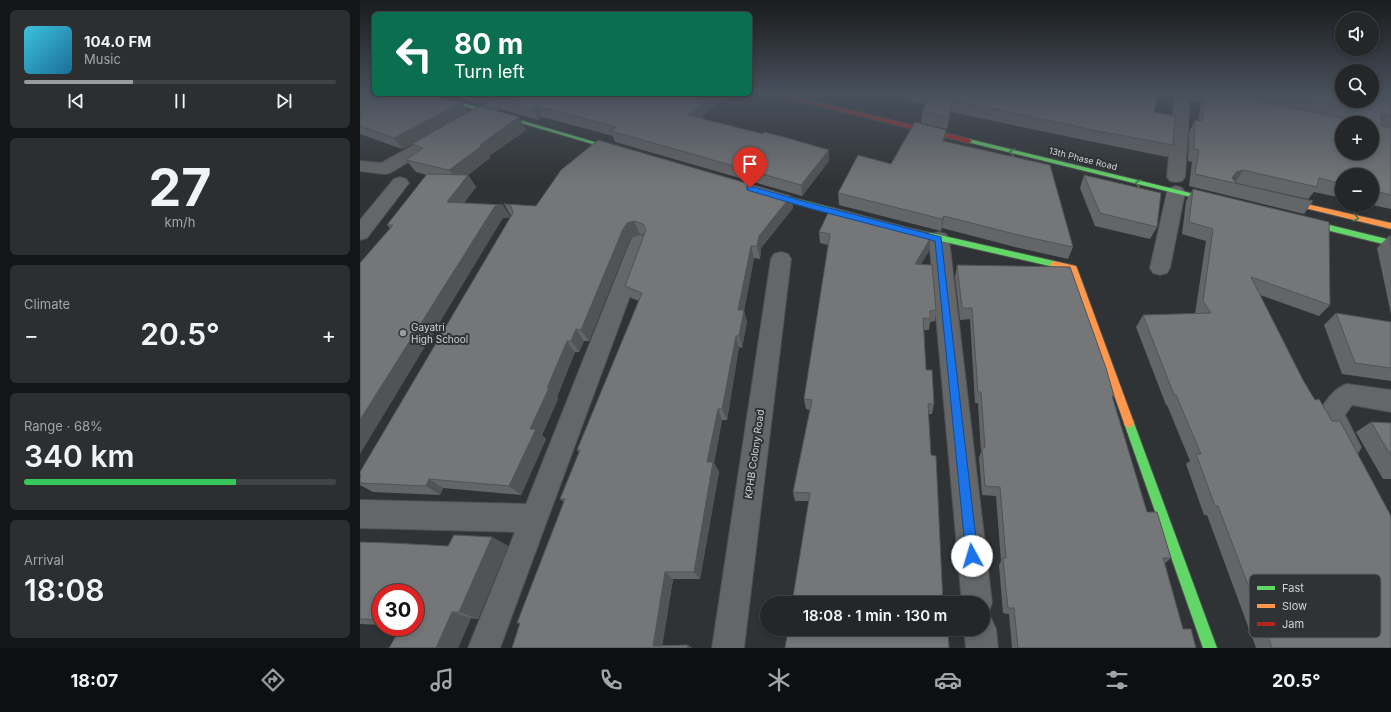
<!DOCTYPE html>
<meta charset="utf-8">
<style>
body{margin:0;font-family:Inter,sans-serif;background:#2c2e30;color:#f1f3f6;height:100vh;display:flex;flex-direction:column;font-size:15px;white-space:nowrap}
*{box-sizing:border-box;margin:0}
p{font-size:13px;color:#a3a5a8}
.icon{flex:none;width:22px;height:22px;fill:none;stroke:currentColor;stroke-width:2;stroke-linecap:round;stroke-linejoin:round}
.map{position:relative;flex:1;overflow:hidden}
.drawer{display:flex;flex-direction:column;gap:10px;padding:10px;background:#141516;width:360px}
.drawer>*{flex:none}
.hud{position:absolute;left:12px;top:12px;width:380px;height:84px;border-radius:6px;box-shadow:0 2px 6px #0003,0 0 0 1px #414345;background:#0b6e4f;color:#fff;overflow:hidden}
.tools{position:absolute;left:975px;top:12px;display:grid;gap:8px}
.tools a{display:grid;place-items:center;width:44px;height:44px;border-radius:50%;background:#242628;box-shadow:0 2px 6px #0003,0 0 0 1px #414345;font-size:20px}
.speed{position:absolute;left:12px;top:584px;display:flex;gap:8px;font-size:20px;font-weight:700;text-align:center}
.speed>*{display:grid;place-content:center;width:52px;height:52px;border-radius:50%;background:#242628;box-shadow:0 2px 6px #0003,0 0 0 1px #414345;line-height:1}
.speed .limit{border:6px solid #d22;background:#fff;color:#111}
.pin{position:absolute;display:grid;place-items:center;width:34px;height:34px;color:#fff;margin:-41px -17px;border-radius:50% 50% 50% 0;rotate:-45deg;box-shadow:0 0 4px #0007}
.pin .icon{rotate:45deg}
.me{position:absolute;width:44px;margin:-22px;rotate:354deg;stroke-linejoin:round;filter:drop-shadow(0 0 3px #0008)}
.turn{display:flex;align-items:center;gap:14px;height:84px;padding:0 16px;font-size:18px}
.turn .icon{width:52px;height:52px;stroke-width:2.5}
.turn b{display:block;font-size:28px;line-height:34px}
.big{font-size:30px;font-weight:600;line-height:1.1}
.drawer .card{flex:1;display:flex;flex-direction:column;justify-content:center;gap:6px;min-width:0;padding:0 14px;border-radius:6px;background:#2c2e30}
.drawer .dial{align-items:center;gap:0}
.dial b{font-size:52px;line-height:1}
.song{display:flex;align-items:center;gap:12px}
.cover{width:48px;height:48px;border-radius:6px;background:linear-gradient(135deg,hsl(190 70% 55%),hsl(200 70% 35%))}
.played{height:4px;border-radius:2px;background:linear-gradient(90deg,#999c9e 35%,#414345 35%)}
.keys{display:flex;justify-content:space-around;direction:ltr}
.heat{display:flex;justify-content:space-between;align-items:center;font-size:22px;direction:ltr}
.charge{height:6px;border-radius:3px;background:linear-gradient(90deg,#34c759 68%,#414345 0)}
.trip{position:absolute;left:400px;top:596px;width:230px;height:40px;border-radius:20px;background:#242628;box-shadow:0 2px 6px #0003,0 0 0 1px #414345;font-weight:600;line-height:40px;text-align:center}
.menu{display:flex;height:64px;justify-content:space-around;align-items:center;background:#0e0f10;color:#a3a5a8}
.menu .icon{width:28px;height:28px}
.menu .active{color:#999c9e}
.menu b{font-size:18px;color:#f1f3f6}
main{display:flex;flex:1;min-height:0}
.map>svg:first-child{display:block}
</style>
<main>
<section class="drawer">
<div class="card">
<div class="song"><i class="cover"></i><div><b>104.0 FM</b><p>Music</p></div></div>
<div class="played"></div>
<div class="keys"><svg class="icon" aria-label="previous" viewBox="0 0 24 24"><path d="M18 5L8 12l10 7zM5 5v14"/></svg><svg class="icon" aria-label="pause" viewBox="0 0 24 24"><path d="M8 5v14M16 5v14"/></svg><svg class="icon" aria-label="next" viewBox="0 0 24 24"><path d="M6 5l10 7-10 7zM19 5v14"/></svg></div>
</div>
<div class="card dial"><b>27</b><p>km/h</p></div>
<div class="card"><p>Climate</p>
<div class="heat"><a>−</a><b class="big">20.5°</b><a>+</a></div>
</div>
<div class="card"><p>Range · 68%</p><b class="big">340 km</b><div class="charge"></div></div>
<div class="card"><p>Arrival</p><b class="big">18:08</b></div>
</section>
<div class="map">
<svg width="1031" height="648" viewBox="0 0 1031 648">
<rect width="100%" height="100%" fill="#303335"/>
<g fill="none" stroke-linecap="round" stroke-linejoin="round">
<g stroke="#4d5051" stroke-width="2">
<g id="street">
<path d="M814,93H844L878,101L881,104L878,107L873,109L830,99L825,177L822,181L816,182L810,181L807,177L813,108L816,96Z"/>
<path d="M140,94H157L155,97L130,114L30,173L24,174L0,171V161L21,163L120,108Z"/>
<path d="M40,177L46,179L49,183L7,238L0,240V220L34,179Z"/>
<path d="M816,186L822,188L825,192L810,268L807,273L800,275L793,273L790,268L807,192L810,188Z"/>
<path d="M579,232L586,234L589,239L632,603L628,614L625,615L631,618L636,629L638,648H606L604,629H623V603H602L569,239L572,234Z"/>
<path d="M280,235L287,237L290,242L140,648H108L155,532L0,528V500L166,504L270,242L273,237Z"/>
<path d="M421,252L428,254L431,259L384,648H352L411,259L414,254Z"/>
<path d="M987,384L1031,390V412L992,405L985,415L1001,447L997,455L988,459L979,455L959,414C964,402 974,388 987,384Z"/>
</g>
</g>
<g stroke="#4d5051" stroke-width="2">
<g id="fast">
<path d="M62,94H72L265,151L264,152H260Z"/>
<path d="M609,139L859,200L863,202L859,204L607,142V140Z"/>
<path d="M400,190H403L499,215L503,218L499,221L400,194Z"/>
<path d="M941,218L1031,240V246L938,223L937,221L938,219Z"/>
<path d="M540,226L694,261L698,264L694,267L537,231L536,229L537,227Z"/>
<path d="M769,418L773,420L774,423L857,648H843L764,423L765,420Z"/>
</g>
</g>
<g stroke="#4d5051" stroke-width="2">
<g id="slow">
<path d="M917,198H920L1031,223V229L920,202L916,200Z"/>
<path d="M694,261L716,266L717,268L774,423L773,426L769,428L765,426L764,423L710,270L691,266L690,264Z"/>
</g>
</g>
<g stroke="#4d5051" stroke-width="2">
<path id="jam" d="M407,93H419L609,139L612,141L609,143Z"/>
</g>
<use href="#street" fill="#646667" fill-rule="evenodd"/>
<use href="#fast" fill="#63d668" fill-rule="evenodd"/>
<use href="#slow" fill="#ff974d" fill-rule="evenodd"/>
<use href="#jam" fill="#b3261e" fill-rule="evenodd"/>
</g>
<g fill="#646567">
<path d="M0,93L102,102L108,112L159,117L166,130L129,156L130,158L108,175L116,187L104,203L151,217L143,218L30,228L27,225L67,175L56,172L46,160L58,152L52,144L42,149L0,134Z"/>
<path d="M518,93H798L794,112L813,145L807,157L734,142L591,112L587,129L561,123L562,111L566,105Z"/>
<path d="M845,93H1031V209L1012,205V175H982V198L954,192L948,199L876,183L953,201L944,214L829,186L832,162L828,161L829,132L835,120H838L841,103Z"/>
<path d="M86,94H137L123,104Z"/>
<path d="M133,98L341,118L469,161L442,196L255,142L253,136L182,117L178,120L140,109Z"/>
<path d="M586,130L584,141L713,247L708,259L655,247L582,228L581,231L479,205L478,193L531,164Z"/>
<path d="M724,175L797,227L790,239L735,226L720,188Z"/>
<path d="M833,189L970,305L959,316L900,295L1031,648H896L847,515H844L826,464L830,461L807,405H806L776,327L783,315L835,314L846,241L822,234L826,201Z"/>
<path d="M431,196L433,208L401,248L400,259L394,258L384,311L387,322L382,348L379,347L367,420H362L354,463L359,472L340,579H313L302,645H328L332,648H152L160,624L157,623L204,502L200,499L219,452L217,450L279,301L271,298L265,286L284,235L280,234L273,236L269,241L229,341H224L219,352H215L197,397L198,399L182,435L186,439L161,495L83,488L80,495L13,492L0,485V472L151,216L144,204L176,206Z"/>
<path d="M459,232L570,239L569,251L561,264L576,310L575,321L570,322L569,330H564L566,370L574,404L572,414H569L449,501H435L433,492L450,410L446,409L444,399L468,245L460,243Z"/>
<path d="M1029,236H1031V314L1017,248Z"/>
<path d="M597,265L754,396L753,398L787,512L811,558L805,563L823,629L836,648H652L649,614L643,613L639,565L641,561L636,496L622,495L619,458L621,452L618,403H615L610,319L600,320L595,277Z"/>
<path d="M976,313L1031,322V381L982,374L964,325Z"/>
<path d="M1011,422L1031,423V479H1023L996,432Z"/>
<path d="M132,537L148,546L118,619L111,618L98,648H29L55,627L21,593V625L0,624V542L88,546Z"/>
</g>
<g fill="#515354">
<path d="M116,94H137L123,104Z"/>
<path d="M354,94H369L331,126L328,115Z"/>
<path d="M592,100L591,112L587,129L588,117Z"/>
<path d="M102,102L108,113L42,149L34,138Z"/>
<path d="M177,106L182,117L178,120L172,109Z"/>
<path d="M159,117L166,130L129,156L130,158L108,175L116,187L96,214L87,202L98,182L89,170L120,145Z"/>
<path d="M469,150V161L442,196L441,185Z"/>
<path d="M883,170L875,183L869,182L876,172Z"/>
<path d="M431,196L433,208L401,248L400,259L397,246L399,236Z"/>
<path d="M143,205L151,217L143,218L0,454V420L135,206Z"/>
<path d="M584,216L582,228L581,231L582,219Z"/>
<path d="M274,221L280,234L273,236L269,241L229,341L221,330L263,229L267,223Z"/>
<path d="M570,239L569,251L554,276L555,264Z"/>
<path d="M391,246L394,258L384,311L387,322L382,348L379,336L378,310Z"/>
<path d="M216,329L224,341L219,352L211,341Z"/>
<path d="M376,336L379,347L367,420L362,409Z"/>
<path d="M207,341L215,352L197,397L198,399L182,435L186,439L161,495L149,486L170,429Z"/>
<path d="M358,409L362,420L354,463L359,472L340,579L334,572L347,462Z"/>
<path d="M69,479L83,488L80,495L66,486Z"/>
<path d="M132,537L148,546L118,619L99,612Z"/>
<path d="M305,572L313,579L302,648L293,646Z"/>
<path d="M92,612L111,618L98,648H76Z"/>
<path d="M328,645L332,648H327Z"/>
</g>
<g fill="#747678" stroke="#515354" fill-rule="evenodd">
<path d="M0,93H14V94H74L102,102L34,138L0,126Z"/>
<path d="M567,93H798L794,112L815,116L813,145L738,131L592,100L588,117L562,111L572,95Z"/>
<path d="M846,93H859L991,120L993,119L992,112L999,111L997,109L917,93H982V101H1012V93H1031V116L1021,114V126L1031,128V195L1012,190V175H982V184L959,178L957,187L883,170L876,172L872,178L876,183L953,201L835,174L839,150L834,149L835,120L842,121ZM982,123H1012V153H982Z"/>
<path d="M140,94H354L328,115L403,134L404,132L424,137L469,150L441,185L251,131L256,127L177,106L172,109L133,98Z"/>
<path d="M119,106L159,117L120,145L122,146L89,170L46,160L63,148L52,144Z"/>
<path d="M555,122L586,130L583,141L690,165L713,247L658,235L584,216L582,219L478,193L498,155L531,164Z"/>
<path d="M238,140L431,196L399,236L397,246H391L378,310H384L379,336H376L362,409H358L347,462H353L334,572H305L293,646L328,645L327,648H152L160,623H157L205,499H200L220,450H217L282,293L265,286L286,230L283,224L274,221L267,223L263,229L221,330L216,329L211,341H207L187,388H189L170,429H176L149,486L69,479L66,486L0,483V478L1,476H0V472L153,213L151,206L144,204L176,206L201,170Z"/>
<path d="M67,174L108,175L87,202L143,205L135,206L0,420V263L33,225H27Z"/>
<path d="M724,175L801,193L797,227L740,213Z"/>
<path d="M833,189L969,222L970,305L891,277L943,380L955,400L959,399L972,421H980L1031,516V648H912L858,506H855L836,454H841L816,395H814L783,315L851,313L843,301L853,229L829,222Z"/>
<path d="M471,207L569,233L570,239L555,264L572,265L576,310L570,311V319L563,318L566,370H572L574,404H568L571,455L576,456L583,603H432L450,493L433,492L452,400L444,399L470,234L459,232Z"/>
<path d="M1029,236H1031V245Z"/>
<path d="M597,265L710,267L746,368L754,396H752L787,512H797L811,558H803L823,629H831L836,648H658L654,608H648L643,558H646L640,487L625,486L622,448H625L621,392H618L612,308H602Z"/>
<path d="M976,313L1031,322V368L995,363Z"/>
<path d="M1011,422L1031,423V456Z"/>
<path d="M94,535L132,537L99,612H92L76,648H29L41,627H55V593H21V620L0,619V542L32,543L88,546Z"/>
<path d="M428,629H588L589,648H425Z"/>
</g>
<defs><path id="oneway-chevron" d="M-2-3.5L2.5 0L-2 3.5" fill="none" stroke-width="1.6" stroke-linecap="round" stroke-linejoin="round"/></defs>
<g stroke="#467c4c">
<use href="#oneway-chevron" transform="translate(652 152) rotate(-166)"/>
<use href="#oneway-chevron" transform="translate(778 183) rotate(-166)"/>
<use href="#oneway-chevron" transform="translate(996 218) rotate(13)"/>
</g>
<linearGradient id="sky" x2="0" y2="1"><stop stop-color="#1a1c1d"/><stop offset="0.51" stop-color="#48505c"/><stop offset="1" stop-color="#48505c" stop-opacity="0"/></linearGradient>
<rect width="1031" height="184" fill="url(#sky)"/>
<path fill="#1a73e8" stroke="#114b97" d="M387,186H390L450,203L581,237L618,556L616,560L612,562L608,560L606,556L575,241L448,208L387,190Z"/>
<circle fill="#999c9e" stroke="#2f3336" stroke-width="1.5" cx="43" cy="333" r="4"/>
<g text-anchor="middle" stroke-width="4" stroke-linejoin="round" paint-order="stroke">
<g font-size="9" fill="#d1d4d6" stroke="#2f3336">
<text transform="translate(723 159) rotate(14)" y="3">13th Phase Road</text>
</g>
<g font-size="10" fill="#d1d4d6" stroke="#2f3336" text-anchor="start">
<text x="51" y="331">Gayatri<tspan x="51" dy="12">High School</tspan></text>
</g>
<g font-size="10" fill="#d1d4d6" stroke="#2f3336">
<text transform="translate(394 454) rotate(-82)" y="4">KPHB Colony Road</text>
</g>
</g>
<rect x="889" y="574" width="132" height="64" rx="6" fill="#2f3336" stroke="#606366" stroke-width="1"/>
<rect x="897" y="586" width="18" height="4" fill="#63d668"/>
<rect x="897" y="604" width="18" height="4" fill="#ff974d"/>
<rect x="897" y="622" width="18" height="4" fill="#b3261e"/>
<g font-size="11" fill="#d1d4d6">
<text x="922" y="592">Fast</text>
<text x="922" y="610">Slow</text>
<text x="922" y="628">Jam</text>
</g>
</svg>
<div class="tools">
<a><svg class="icon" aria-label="sound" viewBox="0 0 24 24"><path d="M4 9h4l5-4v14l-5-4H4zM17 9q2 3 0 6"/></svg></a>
<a><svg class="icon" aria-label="search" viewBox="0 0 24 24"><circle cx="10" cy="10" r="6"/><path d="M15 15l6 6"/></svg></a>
<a>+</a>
<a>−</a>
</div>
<div class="speed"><div class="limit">30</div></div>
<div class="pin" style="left:390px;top:188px;background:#d93025"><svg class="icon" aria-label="arrive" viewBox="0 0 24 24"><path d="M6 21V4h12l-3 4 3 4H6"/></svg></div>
<svg class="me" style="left:612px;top:556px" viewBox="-20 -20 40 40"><circle r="19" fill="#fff"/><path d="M0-13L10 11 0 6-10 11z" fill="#1a73e8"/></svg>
<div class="trip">18:08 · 1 min · 130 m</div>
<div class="hud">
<div class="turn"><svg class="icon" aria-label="left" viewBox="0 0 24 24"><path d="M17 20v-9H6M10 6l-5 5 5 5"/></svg><div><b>80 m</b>Turn left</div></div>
</div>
</div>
</main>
<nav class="menu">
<b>18:07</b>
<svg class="icon active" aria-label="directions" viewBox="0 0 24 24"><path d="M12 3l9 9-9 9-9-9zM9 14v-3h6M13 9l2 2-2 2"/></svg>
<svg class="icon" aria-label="music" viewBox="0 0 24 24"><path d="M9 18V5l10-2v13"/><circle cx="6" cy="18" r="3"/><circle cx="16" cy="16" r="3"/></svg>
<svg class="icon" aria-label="phone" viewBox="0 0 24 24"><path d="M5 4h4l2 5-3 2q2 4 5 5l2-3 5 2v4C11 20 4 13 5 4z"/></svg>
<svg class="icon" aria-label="climate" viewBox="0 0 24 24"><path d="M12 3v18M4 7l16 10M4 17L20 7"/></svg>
<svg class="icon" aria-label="car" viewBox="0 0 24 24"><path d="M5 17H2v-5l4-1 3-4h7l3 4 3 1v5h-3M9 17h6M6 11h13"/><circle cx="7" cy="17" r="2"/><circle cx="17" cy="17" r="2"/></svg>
<svg class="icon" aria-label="filters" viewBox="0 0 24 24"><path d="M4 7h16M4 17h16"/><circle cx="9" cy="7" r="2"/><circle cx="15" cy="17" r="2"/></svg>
<b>20.5°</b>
</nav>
